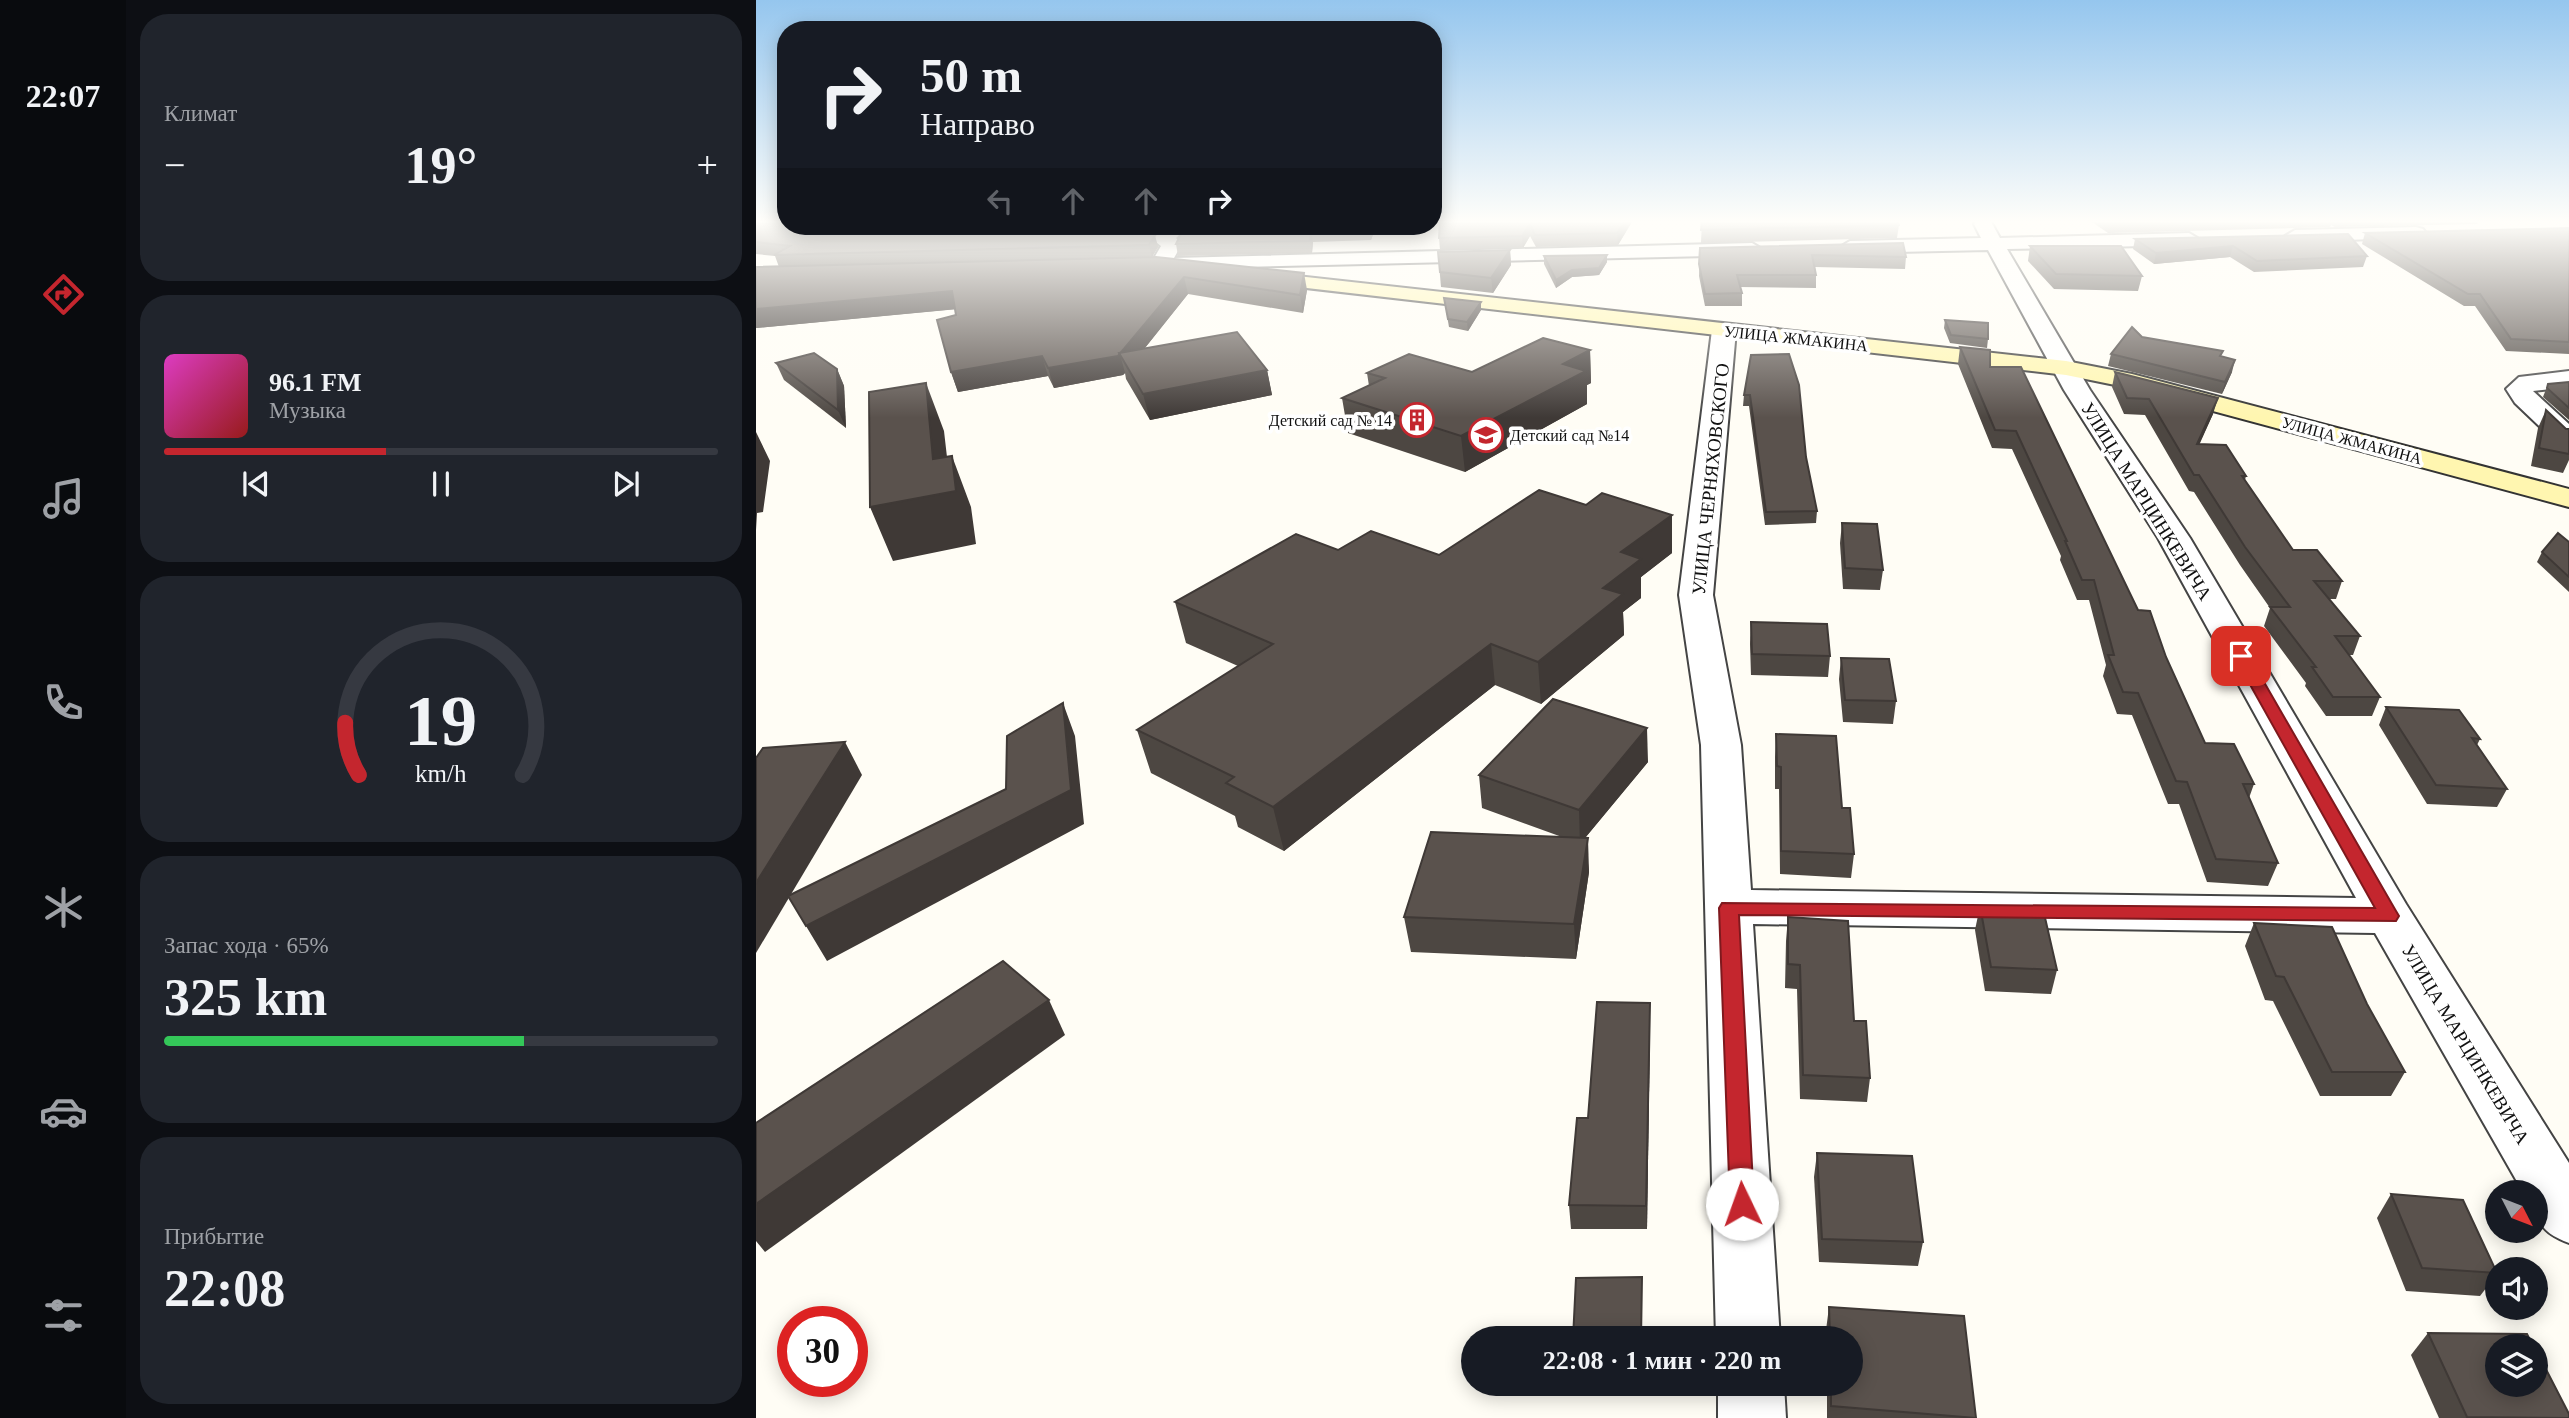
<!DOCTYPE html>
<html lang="ru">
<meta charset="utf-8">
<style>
body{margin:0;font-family:"Times New Roman",serif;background:#20242c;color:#f1f3f6;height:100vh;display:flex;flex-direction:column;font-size:26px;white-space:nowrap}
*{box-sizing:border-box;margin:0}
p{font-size:23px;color:#9ea1a6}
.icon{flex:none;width:38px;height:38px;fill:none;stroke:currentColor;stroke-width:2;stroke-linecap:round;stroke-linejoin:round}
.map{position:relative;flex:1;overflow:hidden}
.drawer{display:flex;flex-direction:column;gap:14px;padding:14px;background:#0d0f14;width:630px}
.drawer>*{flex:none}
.guide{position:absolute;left:21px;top:21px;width:665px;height:214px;border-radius:28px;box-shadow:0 4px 18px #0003;background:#171b24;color:#f1f3f6;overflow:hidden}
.needle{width:46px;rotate:132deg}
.buttons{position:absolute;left:1729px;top:1180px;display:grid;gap:14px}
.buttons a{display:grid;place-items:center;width:63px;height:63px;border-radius:50%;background:#171b24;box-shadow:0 4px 18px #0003;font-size:35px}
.speed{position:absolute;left:21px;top:1306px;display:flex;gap:14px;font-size:35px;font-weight:700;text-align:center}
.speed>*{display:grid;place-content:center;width:91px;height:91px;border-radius:50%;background:#171b24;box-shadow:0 4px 18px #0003;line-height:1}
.speed .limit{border:10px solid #d22;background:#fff;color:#111}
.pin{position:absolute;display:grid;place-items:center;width:60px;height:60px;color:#fff;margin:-30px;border-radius:14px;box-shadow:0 4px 10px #0006}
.me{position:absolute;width:77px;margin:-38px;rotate:357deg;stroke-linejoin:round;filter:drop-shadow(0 0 5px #0008)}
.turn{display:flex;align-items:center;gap:24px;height:147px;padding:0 28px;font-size:32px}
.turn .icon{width:91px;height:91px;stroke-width:2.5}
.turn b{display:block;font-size:49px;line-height:60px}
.lanes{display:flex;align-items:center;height:66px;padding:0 28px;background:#0003;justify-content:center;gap:35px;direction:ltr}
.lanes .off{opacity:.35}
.big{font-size:52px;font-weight:700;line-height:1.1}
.drawer .tile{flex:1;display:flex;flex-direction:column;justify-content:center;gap:10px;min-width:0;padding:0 24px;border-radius:28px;background:#20242c}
.drawer .dial{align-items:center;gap:0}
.dial svg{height:182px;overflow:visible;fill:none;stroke:#363941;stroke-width:7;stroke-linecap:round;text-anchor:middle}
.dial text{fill:#f1f3f6;stroke:none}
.song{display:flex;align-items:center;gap:21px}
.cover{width:84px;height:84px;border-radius:10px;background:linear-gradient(135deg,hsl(310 70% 55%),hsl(0 70% 35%))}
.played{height:7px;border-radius:4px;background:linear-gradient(90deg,#c4262e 40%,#363941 40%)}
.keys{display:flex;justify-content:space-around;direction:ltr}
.heat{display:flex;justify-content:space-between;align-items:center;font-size:38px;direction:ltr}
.charge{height:10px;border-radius:5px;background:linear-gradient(90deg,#34c759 65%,#363941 0)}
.trip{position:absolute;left:705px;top:1326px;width:402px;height:70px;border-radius:35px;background:#171b24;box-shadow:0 4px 18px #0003;font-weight:700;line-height:70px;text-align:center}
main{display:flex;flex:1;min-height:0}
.dock{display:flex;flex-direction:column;width:126px;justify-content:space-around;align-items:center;background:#090b0e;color:#9ea1a6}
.dock .icon{width:49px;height:49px}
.dock .active{color:#c4262e}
.dock b{font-size:32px;color:#f1f3f6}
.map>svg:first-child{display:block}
</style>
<main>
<nav class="dock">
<b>22:07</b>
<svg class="icon active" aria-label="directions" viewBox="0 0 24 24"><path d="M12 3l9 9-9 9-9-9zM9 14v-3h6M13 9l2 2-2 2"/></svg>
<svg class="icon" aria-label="music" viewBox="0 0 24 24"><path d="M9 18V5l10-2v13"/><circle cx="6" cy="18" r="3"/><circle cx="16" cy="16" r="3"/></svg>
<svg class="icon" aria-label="phone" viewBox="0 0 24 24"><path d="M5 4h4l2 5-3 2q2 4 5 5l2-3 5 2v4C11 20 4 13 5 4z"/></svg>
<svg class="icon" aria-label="climate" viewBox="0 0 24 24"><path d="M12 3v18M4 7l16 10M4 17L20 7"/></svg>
<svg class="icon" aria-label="car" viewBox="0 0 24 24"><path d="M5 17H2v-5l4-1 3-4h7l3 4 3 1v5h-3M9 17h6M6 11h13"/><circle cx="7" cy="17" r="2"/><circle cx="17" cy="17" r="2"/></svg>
<svg class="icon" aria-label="filters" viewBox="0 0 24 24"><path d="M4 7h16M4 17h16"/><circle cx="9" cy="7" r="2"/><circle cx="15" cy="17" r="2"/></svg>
</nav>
<section class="drawer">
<div class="tile"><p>Климат</p>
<div class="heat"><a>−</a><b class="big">19°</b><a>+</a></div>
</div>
<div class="tile">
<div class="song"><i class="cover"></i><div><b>96.1 FM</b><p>Музыка</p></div></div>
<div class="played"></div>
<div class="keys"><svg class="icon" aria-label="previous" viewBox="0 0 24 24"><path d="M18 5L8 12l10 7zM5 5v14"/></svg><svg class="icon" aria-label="pause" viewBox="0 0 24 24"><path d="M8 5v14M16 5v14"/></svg><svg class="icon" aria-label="next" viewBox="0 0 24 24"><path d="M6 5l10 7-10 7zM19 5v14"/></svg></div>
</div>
<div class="tile dial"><svg viewBox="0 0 100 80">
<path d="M14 69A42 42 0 1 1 86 69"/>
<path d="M14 69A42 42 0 0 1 8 46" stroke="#c4262e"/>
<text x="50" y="56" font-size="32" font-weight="700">19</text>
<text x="50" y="72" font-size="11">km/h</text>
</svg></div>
<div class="tile"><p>Запас хода · 65%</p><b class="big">325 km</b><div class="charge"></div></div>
<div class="tile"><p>Прибытие</p><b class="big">22:08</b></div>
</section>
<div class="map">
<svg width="1813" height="1418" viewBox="0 0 1813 1418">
<rect width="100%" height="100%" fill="#fffdf5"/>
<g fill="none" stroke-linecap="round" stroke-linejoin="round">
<g stroke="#444" stroke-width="4">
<g id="street">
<path d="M1221,220H1234L1244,238L1433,233L1443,239L1433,245L1251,249L1334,390L1434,538L1650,904L1813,1163V1243C1784,1232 1780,1222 1780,1192H1767L1619,933L997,924L1024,1339H960L945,745L923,595L956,330L960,325H976L980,330L957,595L985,745L995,890L1600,898L1402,538L1308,390L1232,250L1094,253L1084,247L1094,241L1225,238L1218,224Z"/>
<path d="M412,226H433L420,238L426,244L418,258L996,243L1006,249L996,255L397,269L394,265L405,246L396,239Z"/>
<path d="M1660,227L1667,229L1670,233L1667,237L1539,242L1529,236L1539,230Z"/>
<path d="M1813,371V387L1777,391L1813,424V447L1803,445L1759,403L1750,389L1763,377Z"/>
<path d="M962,1384H1028L1030,1418H962Z"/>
</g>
</g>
<g stroke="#333" stroke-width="4">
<path id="secondary" d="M496,271L1310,361L1376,374L1813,489V507L1364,386L1310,375L489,281L486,277L489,273Z"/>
</g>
<use href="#street" fill="#fff" fill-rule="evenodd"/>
<use href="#secondary" fill="#fff6b0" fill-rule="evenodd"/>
</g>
<g fill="#4d4742">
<path d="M0,220L398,234L402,247L396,257L551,290L547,313L432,294L388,349L511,370L516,395L394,420L370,379L369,373L367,375L298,388L292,376L202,392L195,372L200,315V309L0,328V267H23L19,256L0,254Z"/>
<path d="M684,220H877L862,245L780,247L774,236L767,248L684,250L683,238Z"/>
<path d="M946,220L1143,225L1141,238L945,243Z"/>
<path d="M1333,220H1723L1721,224L1579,227L1575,225L1574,227L1352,233Z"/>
<path d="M421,226H620L615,240L557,242L556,253L422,256L420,244L423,237Z"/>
<path d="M1813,228V354L1750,351L1719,306H1708L1606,244L1609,233Z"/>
<path d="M1379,239L1611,256L1607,267L1498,272L1474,257L1398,264L1377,249Z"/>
<path d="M1274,246L1386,276L1382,291L1298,289L1272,261Z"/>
<path d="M944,248L1150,257L1149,269L1059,267L1060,275V288L984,287L986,293V306H949L943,276Z"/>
<path d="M754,250L755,265L737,293L685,287L682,252Z"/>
<path d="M788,256L851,262L843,275L816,277L800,288L788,264Z"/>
<path d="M688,298L725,302V310L712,331L693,327Z"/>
<path d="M1189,320L1232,339L1231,348L1194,343L1188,328Z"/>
<path d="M1386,337L1465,357L1476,372L1466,394L1352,366L1355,354Z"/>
<path d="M1204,347L1234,367L1410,657L1449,743L1498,784L1493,798L1522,863L1512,886L1451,882L1423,804H1412L1376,715L1361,714L1347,676L1350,665L1333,600H1321L1304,560L1305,556L1256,449L1236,448L1202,364Z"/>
<path d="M834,350L835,383L831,385V404L709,472L592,433L586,398L613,386L611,373L716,372Z"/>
<path d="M995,355L1050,457L1061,511L1060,523L1009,525L993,406H987L988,395Z"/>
<path d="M20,363L81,369L88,386L90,428L28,380Z"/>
<path d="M1359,372L1457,414L1443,444L1490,476L1489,480L1537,550L1586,581L1580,599H1573L1604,636L1597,655H1593L1624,697L1616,716H1570L1549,686L1550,683L1508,626L1514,608L1484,565L1438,492L1433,491L1389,415L1368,414L1356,387Z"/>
<path d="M1813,382V420L1787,397L1792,384Z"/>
<path d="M1790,410L1810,429H1813V460L1807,473L1775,466L1782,428Z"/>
<path d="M830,505L916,515V553L885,577V598L867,612L868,635L785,704L739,685L528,851L482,827L479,816L395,773L381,730L482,666L430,643L419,602L582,550L683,555Z"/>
<path d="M1086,523L1127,570L1124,590L1087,589L1084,543Z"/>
<path d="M1813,542V592L1781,562L1786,552Z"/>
<path d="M995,622L1074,656L1072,677L995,675L994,644Z"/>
<path d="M1085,658L1140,701L1137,724L1087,722L1083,679Z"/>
<path d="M1630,707L1724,739L1721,745L1751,789L1741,807L1671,804L1623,725Z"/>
<path d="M1020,734L1086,808L1098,854L1095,878L1024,874L1023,789H1019V757Z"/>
<path d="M892,762L829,838L833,872L820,959L655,952L648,917L806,837L726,808L723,775Z"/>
<path d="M1224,906L1301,970L1295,994L1229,991L1219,930Z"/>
<path d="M1032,917L1098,1021L1114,1078L1111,1102L1044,1099L1041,989L1029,988L1030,941Z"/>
<path d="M1498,923L1611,1004L1649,1072L1635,1096H1564L1517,1001L1509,1000L1489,946Z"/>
<path d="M894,1026L891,1229H815L813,1205Z"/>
<path d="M1061,1153L1167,1242L1162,1266L1063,1262L1058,1177Z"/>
<path d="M1635,1194L1741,1271V1274L1724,1296L1650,1291L1621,1218Z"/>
<path d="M1073,1307L1220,1418H1071V1384H1096V1339H1070V1330Z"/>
<path d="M1672,1333L1813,1418H1683L1655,1355Z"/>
</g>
<g fill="#3f3936">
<path d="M870,220H877L862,245L861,233Z"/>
<path d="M774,224V236L767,248L766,236Z"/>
<path d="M392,226H409L394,237Z"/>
<path d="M614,226H620L615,240L613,229Z"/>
<path d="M555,230L557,242L556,253L554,241Z"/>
<path d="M399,235L402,247L396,257L393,245Z"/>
<path d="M1477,246L1474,257L1398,264L1400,253Z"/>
<path d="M754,250L755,265L737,293L735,278Z"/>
<path d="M851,255V262L843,275L816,277L800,288V280L816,270Z"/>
<path d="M548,273L551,290L547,313L544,295Z"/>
<path d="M428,277L432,294L373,368L364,354Z"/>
<path d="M196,291L202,309L0,328V309Z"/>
<path d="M725,302V310L712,331L711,322Z"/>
<path d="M834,350L835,383L831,385V404L709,472L705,436L807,364Z"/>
<path d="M364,354L369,373L367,375L298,388L292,368Z"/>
<path d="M286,356L292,376L202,392L195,372Z"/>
<path d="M1479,360L1476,372L1466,394L1469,382Z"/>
<path d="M81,369L88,386L90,428L82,410Z"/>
<path d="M511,370L516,395L394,420L387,394Z"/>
<path d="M170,383L188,431L195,492L196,456L215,507L220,544L137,561L114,507L177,459Z"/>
<path d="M1462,398L1457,414L1436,461L1441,444Z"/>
<path d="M0,432L14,461L7,512L1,513L0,530Z"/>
<path d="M916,515V553L885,577V598L867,612L868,635L785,704L782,662L847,588L865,552Z"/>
<path d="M735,644L739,685L528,851L517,807Z"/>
<path d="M307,703L319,736L328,824L71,961L50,926L315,790Z"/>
<path d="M891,728L892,762L824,844L823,810Z"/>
<path d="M89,742L106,775L0,953V883Z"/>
<path d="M832,838L833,872L820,959L818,924Z"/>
<path d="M293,1000L309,1035L9,1252L0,1241V1204Z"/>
<path d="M894,1003V1026L891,1229L890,1206Z"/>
</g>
<g fill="#5a524d" stroke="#3f3936" stroke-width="2">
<path d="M0,220H30V226H392L399,235L393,245L18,255L34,246L0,242Z"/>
<path d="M684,220H870L861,233L779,235L774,224L766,236L683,238Z"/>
<path d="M946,220H1142L1143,225L945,230Z"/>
<path d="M421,226H614L613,229L555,230L554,241L420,244L426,232Z"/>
<path d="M1813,228V342L1755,339L1724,294H1712L1609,233Z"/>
<path d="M1592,234L1611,256L1501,261L1477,246L1400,253L1379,239Z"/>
<path d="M1147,243L1150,257L1056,255L1060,275H981L986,293L949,294L943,264L944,248Z"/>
<path d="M1274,246H1365L1386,276L1300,274Z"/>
<path d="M754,250L735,278L684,272L682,252Z"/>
<path d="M851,255L843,268L816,270L800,280L788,256Z"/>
<path d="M400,257L548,273L544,295L428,277L362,356L292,368L286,356L195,372L181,320L200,315L196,291L0,309V267Z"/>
<path d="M688,298L725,302L711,322L692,319Z"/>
<path d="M1189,320L1232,323V339L1195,335Z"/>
<path d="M1376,327L1386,337L1467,351L1464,356L1479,360L1469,382L1355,354Z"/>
<path d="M481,332L511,370L387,394L363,353Z"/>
<path d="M787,338L834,350L807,364L830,371L705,436L586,398L629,378L611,373L653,354L716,372Z"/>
<path d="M1204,347L1234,350V367H1265L1382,610L1394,611L1410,657L1449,743L1478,744L1498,784H1487L1522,863L1460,859L1431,782L1420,781L1382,693L1367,692L1352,655H1358L1338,580H1326L1309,541H1311L1260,431L1239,430Z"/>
<path d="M58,353L81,369L82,410L20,363Z"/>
<path d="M1033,354L1043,385L1050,457L1061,511L1010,512L994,395H988L995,355Z"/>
<path d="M1359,372L1462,398L1441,444L1470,445L1490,476H1486L1537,550H1561L1586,581H1558L1604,636H1579L1624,697H1577L1556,667H1560L1514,607H1534L1489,547L1443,475H1438L1393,399L1371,398Z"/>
<path d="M1813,382V408L1791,388L1792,384Z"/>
<path d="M170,383L177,459L196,456L200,491L114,507L113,392Z"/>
<path d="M1790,410L1810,429H1813V454L1783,448Z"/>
<path d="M783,490L830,505L846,493L916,515L865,552L885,559L847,588L867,594L782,662L735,644L517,807L470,783L478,777L381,730L517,644L419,602L540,534L582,550L615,531L683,555Z"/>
<path d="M1086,523L1121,524L1127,570L1089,568Z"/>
<path d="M1802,533L1813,542V577L1786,552Z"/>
<path d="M995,622L1071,624L1074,656L996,654Z"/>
<path d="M1085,658L1133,659L1140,701L1089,700Z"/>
<path d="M797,699L891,728L823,810L723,775Z"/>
<path d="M307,703L315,790L50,926L32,896L250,789L251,736Z"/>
<path d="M1630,707L1703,710L1724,739L1716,738L1751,789L1680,785Z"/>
<path d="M1020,734L1080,736L1086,808H1094L1098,854L1025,851V767L1021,766Z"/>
<path d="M89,742L25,843L0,883V758L7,748Z"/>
<path d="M675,832L832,838L818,924L648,917Z"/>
<path d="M1224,906L1287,909L1301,970L1235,967Z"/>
<path d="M1032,917L1092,921L1098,1021H1110L1114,1078L1047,1075L1044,965L1032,964Z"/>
<path d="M1498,923L1576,927L1611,1004L1649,1072H1576L1528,977L1520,976Z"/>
<path d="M247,961L293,1000L0,1204V1123Z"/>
<path d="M841,1002L894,1003L890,1206L813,1205L821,1118H832Z"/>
<path d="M1061,1153L1156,1156L1167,1242L1066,1239Z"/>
<path d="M1635,1194L1707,1200L1741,1273L1666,1268Z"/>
<path d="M886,1277L885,1339H817L820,1278Z"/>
<path d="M1073,1307L1208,1316L1220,1418L1075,1406V1384H1096V1339H1074Z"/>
<path d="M1672,1333L1771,1334L1777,1346H1741V1384H1780V1350L1813,1414V1418L1711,1417Z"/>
</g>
<linearGradient id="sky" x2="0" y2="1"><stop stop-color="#95c6ee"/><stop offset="0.53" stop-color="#fffefa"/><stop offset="1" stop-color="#fffefa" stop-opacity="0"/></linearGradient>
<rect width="1813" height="418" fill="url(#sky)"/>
<path fill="#c4262e" stroke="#7f191e" stroke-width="2" d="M1485,651L1493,656L1640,911L1643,916L1640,921L983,915L998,1204L995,1212L986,1215L978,1212L974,1204L963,908L966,903L1619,908L1478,656Z"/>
<defs>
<g id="building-ring" transform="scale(1.75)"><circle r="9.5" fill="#fff" stroke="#c4262e" stroke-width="1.5"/><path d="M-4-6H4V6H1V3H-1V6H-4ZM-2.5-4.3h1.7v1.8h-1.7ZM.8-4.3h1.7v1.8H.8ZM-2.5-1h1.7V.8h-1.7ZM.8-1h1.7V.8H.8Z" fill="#c4262e"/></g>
<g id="school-ring" transform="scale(1.75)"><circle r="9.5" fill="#fff" stroke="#c4262e" stroke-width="1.5"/><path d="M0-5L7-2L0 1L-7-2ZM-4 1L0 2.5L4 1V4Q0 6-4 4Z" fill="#c4262e"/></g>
</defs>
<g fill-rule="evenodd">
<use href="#building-ring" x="661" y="420"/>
<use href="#school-ring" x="730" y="435"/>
</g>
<g text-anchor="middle" stroke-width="7" stroke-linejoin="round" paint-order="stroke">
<g font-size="16" fill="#111" stroke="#fff">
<text transform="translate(1040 338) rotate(6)" y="6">УЛИЦА ЖМАКИНА</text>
<text transform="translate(1596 440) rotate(15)" y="6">УЛИЦА ЖМАКИНА</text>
</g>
<g font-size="16" fill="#111" stroke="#fff" text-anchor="end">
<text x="636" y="426">Детский сад № 14</text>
<text x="754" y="441" text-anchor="start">Детский сад №14</text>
</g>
<g font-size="19" fill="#111" stroke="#fff">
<text transform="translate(954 479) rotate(-84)" y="7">УЛИЦА ЧЕРНЯХОВСКОГО</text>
<text transform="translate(1391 501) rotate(58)" y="7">УЛИЦА МАРЦИНКЕВИЧА</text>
<text transform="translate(1710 1044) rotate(59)" y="7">УЛИЦА МАРЦИНКЕВИЧА</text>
</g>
</g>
</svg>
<div class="buttons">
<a><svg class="needle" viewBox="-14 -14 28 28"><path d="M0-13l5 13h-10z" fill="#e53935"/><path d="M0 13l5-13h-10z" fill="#9ea1a6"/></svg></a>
<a><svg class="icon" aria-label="sound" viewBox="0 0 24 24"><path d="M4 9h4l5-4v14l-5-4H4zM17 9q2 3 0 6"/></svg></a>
<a><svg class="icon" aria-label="layers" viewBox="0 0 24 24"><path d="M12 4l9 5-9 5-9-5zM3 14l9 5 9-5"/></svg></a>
</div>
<div class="speed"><div class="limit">30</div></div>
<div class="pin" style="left:1485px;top:656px;background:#d93025"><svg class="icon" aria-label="arrive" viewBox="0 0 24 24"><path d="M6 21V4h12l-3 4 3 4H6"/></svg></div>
<svg class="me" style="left:986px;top:1204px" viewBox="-20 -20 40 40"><circle r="19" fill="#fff"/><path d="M0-13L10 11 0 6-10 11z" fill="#c4262e"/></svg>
<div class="trip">22:08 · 1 мин · 220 m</div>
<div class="guide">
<div class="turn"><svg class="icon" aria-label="right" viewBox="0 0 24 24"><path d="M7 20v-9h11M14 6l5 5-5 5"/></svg><div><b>50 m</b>Направо</div></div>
<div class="lanes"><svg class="icon off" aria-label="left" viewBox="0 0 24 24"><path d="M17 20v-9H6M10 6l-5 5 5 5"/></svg><svg class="icon off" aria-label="ahead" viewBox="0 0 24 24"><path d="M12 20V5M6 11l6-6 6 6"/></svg><svg class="icon off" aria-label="ahead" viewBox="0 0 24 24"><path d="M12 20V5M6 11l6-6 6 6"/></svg><svg class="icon" aria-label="right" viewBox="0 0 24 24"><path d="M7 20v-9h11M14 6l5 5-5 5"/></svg></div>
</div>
</div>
</main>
